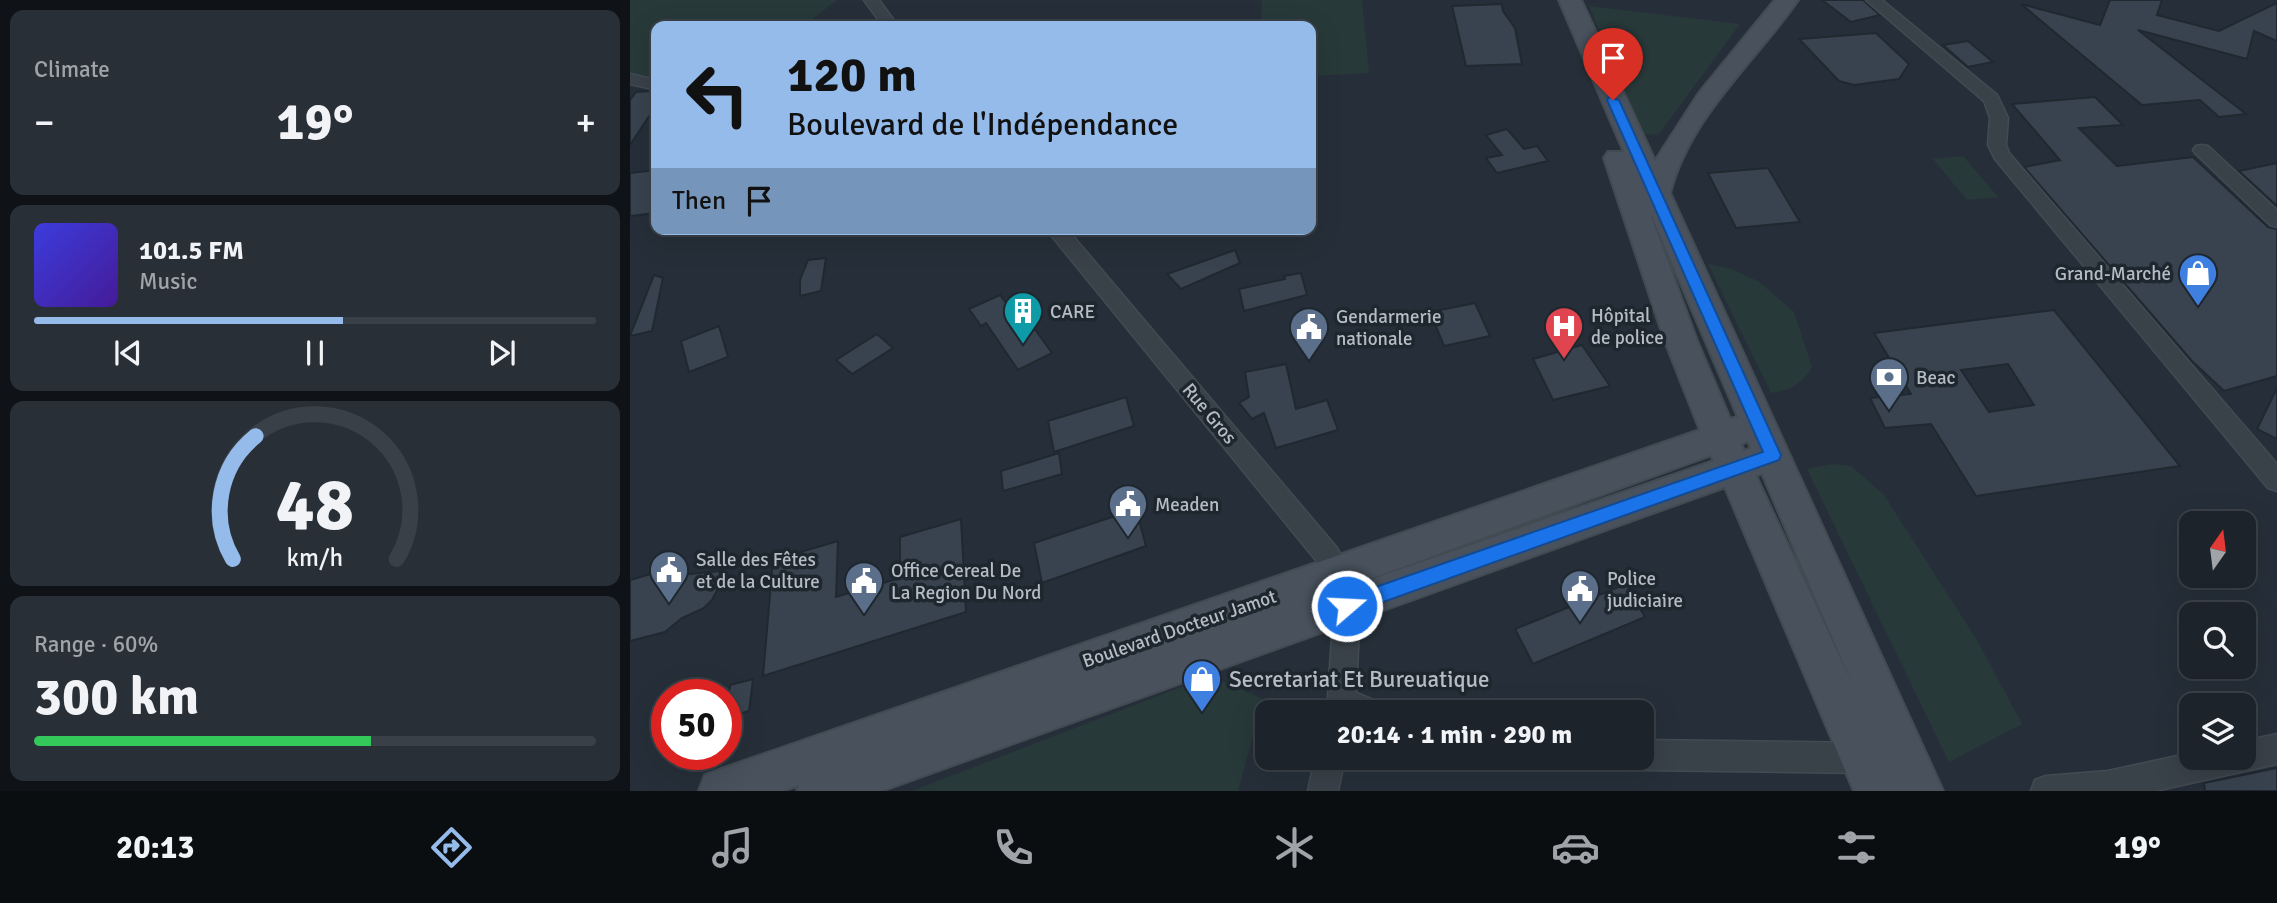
<!DOCTYPE html>
<meta charset="utf-8">
<style>
body{margin:0;font-family:Signika,sans-serif;background:#292f37;color:#f1f3f6;height:100vh;display:flex;flex-direction:column;font-size:26px;white-space:nowrap}
*{box-sizing:border-box;margin:0}
p{font-size:23px;color:#a0a4a9}
.icon{flex:none;width:38px;height:38px;fill:none;stroke:currentColor;stroke-width:2;stroke-linecap:round;stroke-linejoin:round}
.map{position:relative;flex:1;overflow:hidden}
.drawer{display:flex;flex-direction:column;gap:10px;padding:10px;background:#0f1318;width:630px}
.drawer>*{flex:none}
.hud{position:absolute;left:21px;top:21px;width:665px;height:214px;border-radius:14px;box-shadow:0 7px 28px #0002,0 0 0 2px #3a4047;background:#94bbea;color:#111;overflow:hidden}
.needle{width:46px;rotate:14deg}
.fabs{position:absolute;left:1549px;top:511px;display:grid;gap:14px}
.fabs a{display:grid;place-items:center;width:77px;height:77px;border-radius:14px;background:#1c232b;box-shadow:0 7px 28px #0002,0 0 0 2px #3a4047;font-size:35px}
.speed{position:absolute;left:21px;top:679px;display:flex;gap:14px;font-size:35px;font-weight:700;text-align:center}
.speed>*{display:grid;place-content:center;width:91px;height:91px;border-radius:50%;background:#1c232b;box-shadow:0 7px 28px #0002,0 0 0 2px #3a4047;line-height:1}
.speed .limit{border:10px solid #d22;background:#fff;color:#111}
.pin{position:absolute;display:grid;place-items:center;width:60px;height:60px;color:#fff;margin:-72px -30px;border-radius:50% 50% 50% 0;rotate:-45deg;box-shadow:0 0 7px #0007}
.pin .icon{rotate:45deg}
.me{position:absolute;width:77px;margin:-38px;rotate:71deg;stroke-linejoin:round;filter:drop-shadow(0 0 5px #0008)}
.turn{display:flex;align-items:center;gap:24px;height:147px;padding:0 21px;font-size:32px}
.turn .icon{width:91px;height:91px;stroke-width:2.5}
.turn b{display:block;font-size:49px;line-height:60px}
.then{display:flex;align-items:center;height:66px;padding:0 21px;background:#0003;gap:14px;font-size:26px}
.big{font-size:52px;font-weight:700;line-height:1.1}
.drawer .tile{flex:1;display:flex;flex-direction:column;justify-content:center;gap:10px;min-width:0;padding:0 24px;border-radius:14px;background:#292f37}
.drawer .dial{align-items:center;gap:0}
.dial svg{height:182px;overflow:visible;fill:none;stroke:#3a4047;stroke-width:7;stroke-linecap:round;text-anchor:middle}
.dial text{fill:#f1f3f6;stroke:none}
.song{display:flex;align-items:center;gap:21px}
.cover{width:84px;height:84px;border-radius:10px;background:linear-gradient(135deg,hsl(240 70% 55%),hsl(260 70% 35%))}
.played{height:7px;border-radius:4px;background:linear-gradient(90deg,#94bbea 55%,#3a4047 55%)}
.keys{display:flex;justify-content:space-around;direction:ltr}
.heat{display:flex;justify-content:space-between;align-items:center;font-size:38px;direction:ltr}
.charge{height:10px;border-radius:5px;background:linear-gradient(90deg,#34c759 60%,#3a4047 0)}
.trip{position:absolute;left:625px;top:700px;width:399px;height:70px;border-radius:14px;background:#1c232b;box-shadow:0 7px 28px #0002,0 0 0 2px #3a4047;font-weight:700;line-height:70px;text-align:center}
.dock{display:flex;height:112px;justify-content:space-around;align-items:center;background:#0b0e11;color:#a0a4a9}
.dock .icon{width:49px;height:49px}
.dock .current{color:#94bbea}
.dock b{font-size:32px;color:#f1f3f6}
main{display:flex;flex:1;min-height:0}
.map>svg:first-child{display:block}
</style>
<main>
<section class="drawer">
<div class="tile"><p>Climate</p>
<div class="heat"><a>−</a><b class="big">19°</b><a>+</a></div>
</div>
<div class="tile">
<div class="song"><i class="cover"></i><div><b>101.5 FM</b><p>Music</p></div></div>
<div class="played"></div>
<div class="keys"><svg class="icon" aria-label="previous" viewBox="0 0 24 24"><path d="M18 5L8 12l10 7zM5 5v14"/></svg><svg class="icon" aria-label="pause" viewBox="0 0 24 24"><path d="M8 5v14M16 5v14"/></svg><svg class="icon" aria-label="next" viewBox="0 0 24 24"><path d="M6 5l10 7-10 7zM19 5v14"/></svg></div>
</div>
<div class="tile dial"><svg viewBox="0 0 100 80">
<path d="M14 69A42 42 0 1 1 86 69"/>
<path d="M14 69A42 42 0 0 1 24 15" stroke="#94bbea"/>
<text x="50" y="56" font-size="32" font-weight="700">48</text>
<text x="50" y="72" font-size="11">km/h</text>
</svg></div>
<div class="tile"><p>Range · 60%</p><b class="big">300 km</b><div class="charge"></div></div>
</section>
<div class="map">
<svg width="1647" height="791" viewBox="0 0 1647 791">
<rect width="100%" height="100%" fill="#262f39"/>
<g fill="#28393a">
<path d="M0,0H207L173,26H26V78L0,75Z"/>
<path d="M632,0H732L739,73L681,76V26H631Z"/>
<path d="M959,6L1110,24L1028,135L1014,134Z"/>
<path d="M1333,156L1368,197L1337,200L1303,159Z"/>
<path d="M1078,264L1098,268L1128,281L1164,312L1182,367C1172,385 1160,390 1141,393Z"/>
<path d="M1203,464L1221,466L1254,495L1348,642L1392,724L1319,762L1177,469Z"/>
<path d="M580,676L633,699L608,791H282Z"/>
</g>
<g fill="#38434f" stroke="#202830" stroke-width="2" fill-rule="evenodd">
<path d="M1192,0H1233L1250,15L1221,22Z"/>
<path d="M1480,0H1532L1527,15L1589,31L1647,3V41L1624,31L1617,59L1508,30L1616,114L1589,117L1570,100L1512,105L1391,4L1470,25Z"/>
<path d="M872,4L873,11L885,28L892,64L836,66L822,6Z"/>
<path d="M1246,33L1279,64L1269,79L1224,85L1209,81L1169,39Z"/>
<path d="M1338,41L1363,62L1338,67L1313,45Z"/>
<path d="M20,91L26,92V106L0,145V100L6,92Z"/>
<path d="M1465,97L1493,125L1449,128L1487,166L1563,157L1638,227L1647,229V376L1594,391L1562,361L1394,167L1430,160L1382,104Z"/>
<path d="M877,129L894,149L907,146L918,161L867,173L856,158L872,155L856,135Z"/>
<path d="M1647,163V206L1609,171Z"/>
<path d="M1138,168L1170,222L1106,228L1078,173Z"/>
<path d="M26,170V213L0,216V173Z"/>
<path d="M605,250L610,263L551,289L537,274Z"/>
<path d="M196,258L191,291L170,296V280L178,260Z"/>
<path d="M671,273L677,295L614,311L609,289L655,279L654,276Z"/>
<path d="M24,275L33,278L22,331L0,336Z"/>
<path d="M370,295L392,324L399,321L422,353L388,370L356,323L351,326L339,309Z"/>
<path d="M845,303L860,336L814,346L800,312Z"/>
<path d="M1424,310L1550,466L1346,496L1301,424L1255,428L1240,398L1281,394L1244,333ZM1378,364L1404,405L1359,412L1331,370Z"/>
<path d="M89,326L98,357L59,372L51,341Z"/>
<path d="M247,334L263,348L222,374L206,360Z"/>
<path d="M952,345L980,386L923,400L903,359Z"/>
<path d="M656,364L666,409L697,400L708,430L646,448L634,413L622,419L609,403L619,397L615,372Z"/>
<path d="M1647,388V439L1627,429Z"/>
<path d="M496,397L504,426L424,452L418,421Z"/>
<path d="M429,453L432,474L373,491L371,471Z"/>
<path d="M506,509L516,546L412,583L404,543Z"/>
<path d="M331,519L336,612L133,676L143,560L208,541L206,597L270,578V537Z"/>
<path d="M31,571L61,574L89,571L92,581L82,600L74,608L52,618L35,632L0,641V580Z"/>
<path d="M996,584L1015,617L903,664L885,629Z"/>
<path d="M123,679L119,711L96,718L100,685Z"/>
<path d="M1647,768V791H1575L1574,783Z"/>
</g>
<g fill="none" stroke-linecap="round" stroke-linejoin="round">
<g stroke="#424a52" stroke-width="3">
<g id="minor">
<path d="M234,0H249L268,26H253Z"/>
<path d="M1236,0H1252L1367,95L1378,118L1376,145L1379,153L1647,464V491L1638,488L1365,159L1358,145L1360,118L1354,101Z"/>
<path d="M0,74L26,80V90L0,84Z"/>
<path d="M1572,145L1578,146L1647,210V227L1640,225L1566,154L1563,150L1566,146Z"/>
<path d="M416,229H437L707,548L720,572L730,606L726,693L749,702L753,712H697L704,606L689,564Z"/>
<path d="M1647,734V764L1525,791H1401L1405,780L1416,776L1478,771L1561,753V758H1614V741Z"/>
<path d="M1012,740L1234,743L1245,747L1249,758L1245,769L1234,773L1012,770L1001,766L998,758H1012Z"/>
<path d="M685,758H715L708,791H678Z"/>
</g>
</g>
<g stroke="#424a52" stroke-width="4">
<path id="secondary" d="M929,0H951L1025,161L1069,93L1145,0H1168C1124,63 1060,116 1040,193L1313,791H1224L1095,487L251,791H167L169,785L153,791H69L75,775L91,769L1070,430L1035,341L974,158L978,152H994ZM1021,216H1022L1108,417L1100,419L1067,341ZM1118,441L1121,448L1114,451L1111,444ZM1081,455L1084,461L690,597ZM1132,473L1223,686L1126,476Z"/>
</g>
<use href="#minor" fill="#394149" fill-rule="evenodd"/>
<use href="#secondary" fill="#48515c" fill-rule="evenodd"/>
</g>
<path fill="#1a73e8" stroke="#114b97" stroke-width="2" d="M979,97L989,100L1151,455L1149,460L717,615L710,612L708,606L710,600L717,597L1133,452L977,100Z"/>
<defs>
<g id="shop-pin" transform="scale(2.0125)"><path d="M0 17L-7.5 6A9.5 9.5 0 1 1 7.5 6Z" fill="#3f7fe0" stroke="#1e262e"/><path d="M-5-2.5h2.3a2.7 3.5 0 0 1 5.4 0H5L5.5 6h-11ZM-1.5-2.5h3a1.5 2.3 0 0 0-3 0Z" fill="#fff"/></g>
<g id="building-pin" transform="scale(2.0125)"><path d="M0 17L-7.5 6A9.5 9.5 0 1 1 7.5 6Z" fill="#0f9aa8" stroke="#1e262e"/><path d="M-4-6H4V6H1V3H-1V6H-4ZM-2.5-4.3h1.7v1.8h-1.7ZM.8-4.3h1.7v1.8H.8ZM-2.5-1h1.7V.8h-1.7ZM.8-1h1.7V.8H.8Z" fill="#fff"/></g>
<g id="hospital-pin" transform="scale(2.0125)"><path d="M0 17L-7.5 6A9.5 9.5 0 1 1 7.5 6Z" fill="#e0444e" stroke="#1e262e"/><path d="M-5-5h3v3.5h4V-5h3V5h-3V1.5h-4V5h-3Z" fill="#fff"/></g>
<g id="civic-pin" transform="scale(2.0125)"><path d="M0 17L-7.5 6A9.5 9.5 0 1 1 7.5 6Z" fill="#5c6f8a" stroke="#1e262e"/><path d="M-.6-6.5H3V-4.5H.6V-3L4-1V1h2V6H-6V1h2V-1L-.6-3ZM-1.2 2.5V6h2.4V2.5Z" fill="#fff"/></g>
<g id="bank-pin" transform="scale(2.0125)"><path d="M0 17L-7.5 6A9.5 9.5 0 1 1 7.5 6Z" fill="#5c6f8a" stroke="#1e262e"/><path d="M-6-4H6V4H-6ZM0-2.3a2.3 2.3 0 1 0 0 4.6a2.3 2.3 0 1 0 0-4.6Z" fill="#fff"/></g>
</defs>
<g fill-rule="evenodd">
<use href="#shop-pin" x="1568" y="273"/>
<use href="#building-pin" x="393" y="311"/>
<use href="#hospital-pin" x="934" y="326"/>
<use href="#civic-pin" x="679" y="327"/>
<use href="#bank-pin" x="1259" y="377"/>
<use href="#civic-pin" x="498" y="504"/>
<use href="#civic-pin" x="39" y="570"/>
<use href="#civic-pin" x="234" y="581"/>
<use href="#civic-pin" x="950" y="589"/>
<use href="#shop-pin" x="572" y="679"/>
</g>
<g text-anchor="middle" stroke-width="7" stroke-linejoin="round" paint-order="stroke">
<g font-size="19" fill="#b5bcc5" stroke="#1e262e" text-anchor="start">
<text x="1541" y="280" text-anchor="end">Grand-Marché</text>
<text x="420" y="318">CARE</text>
<text x="961" y="322">Hôpital<tspan x="961" dy="22">de police</tspan></text>
<text x="706" y="323">Gendarmerie<tspan x="706" dy="22">nationale</tspan></text>
<text x="1286" y="384">Beac</text>
<text x="525" y="511">Meaden</text>
<text x="66" y="566">Salle des Fêtes<tspan x="66" dy="22">et de la Culture</tspan></text>
<text x="261" y="577">Office Cereal De<tspan x="261" dy="22">La Region Du Nord</tspan></text>
<text x="977" y="585">Police<tspan x="977" dy="22">judiciaire</tspan></text>
</g>
<g font-size="19" fill="#b5bcc5" stroke="#1e262e">
<text transform="translate(580 413) rotate(50)" y="7">Rue Gros</text>
<text transform="translate(549 628) rotate(-19)" y="7">Boulevard Docteur Jamot</text>
</g>
<g font-size="23" fill="#b5bcc5" stroke="#1e262e" text-anchor="start">
<text x="599" y="687">Secretariat Et Bureuatique</text>
</g>
</g>
</svg>
<div class="fabs">
<a><svg class="needle" viewBox="-14 -14 28 28"><path d="M0-13l5 13h-10z" fill="#e53935"/><path d="M0 13l5-13h-10z" fill="#a0a4a9"/></svg></a>
<a><svg class="icon" aria-label="search" viewBox="0 0 24 24"><circle cx="10" cy="10" r="6"/><path d="M15 15l6 6"/></svg></a>
<a><svg class="icon" aria-label="layers" viewBox="0 0 24 24"><path d="M12 4l9 5-9 5-9-5zM3 14l9 5 9-5"/></svg></a>
</div>
<div class="speed"><div class="limit">50</div></div>
<div class="pin" style="left:983px;top:100px;background:#d93025"><svg class="icon" aria-label="arrive" viewBox="0 0 24 24"><path d="M6 21V4h12l-3 4 3 4H6"/></svg></div>
<svg class="me" style="left:717px;top:606px" viewBox="-20 -20 40 40"><circle r="17" fill="#1a73e8" stroke="#fff" stroke-width="3"/><path d="M0-11L8 9 0 5-8 9z" fill="#fff"/></svg>
<div class="trip">20:14 · 1 min · 290 m</div>
<div class="hud">
<div class="turn"><svg class="icon" aria-label="left" viewBox="0 0 24 24"><path d="M17 20v-9H6M10 6l-5 5 5 5"/></svg><div><b>120 m</b>Boulevard de l'Indépendance</div></div>
<div class="then">Then<svg class="icon" aria-label="arrive" viewBox="0 0 24 24"><path d="M6 21V4h12l-3 4 3 4H6"/></svg></div>
</div>
</div>
</main>
<nav class="dock">
<b>20:13</b>
<svg class="icon current" aria-label="directions" viewBox="0 0 24 24"><path d="M12 3l9 9-9 9-9-9zM9 14v-3h6M13 9l2 2-2 2"/></svg>
<svg class="icon" aria-label="music" viewBox="0 0 24 24"><path d="M9 18V5l10-2v13"/><circle cx="6" cy="18" r="3"/><circle cx="16" cy="16" r="3"/></svg>
<svg class="icon" aria-label="phone" viewBox="0 0 24 24"><path d="M5 4h4l2 5-3 2q2 4 5 5l2-3 5 2v4C11 20 4 13 5 4z"/></svg>
<svg class="icon" aria-label="climate" viewBox="0 0 24 24"><path d="M12 3v18M4 7l16 10M4 17L20 7"/></svg>
<svg class="icon" aria-label="car" viewBox="0 0 24 24"><path d="M5 17H2v-5l4-1 3-4h7l3 4 3 1v5h-3M9 17h6M6 11h13"/><circle cx="7" cy="17" r="2"/><circle cx="17" cy="17" r="2"/></svg>
<svg class="icon" aria-label="filters" viewBox="0 0 24 24"><path d="M4 7h16M4 17h16"/><circle cx="9" cy="7" r="2"/><circle cx="15" cy="17" r="2"/></svg>
<b>19°</b>
</nav>
